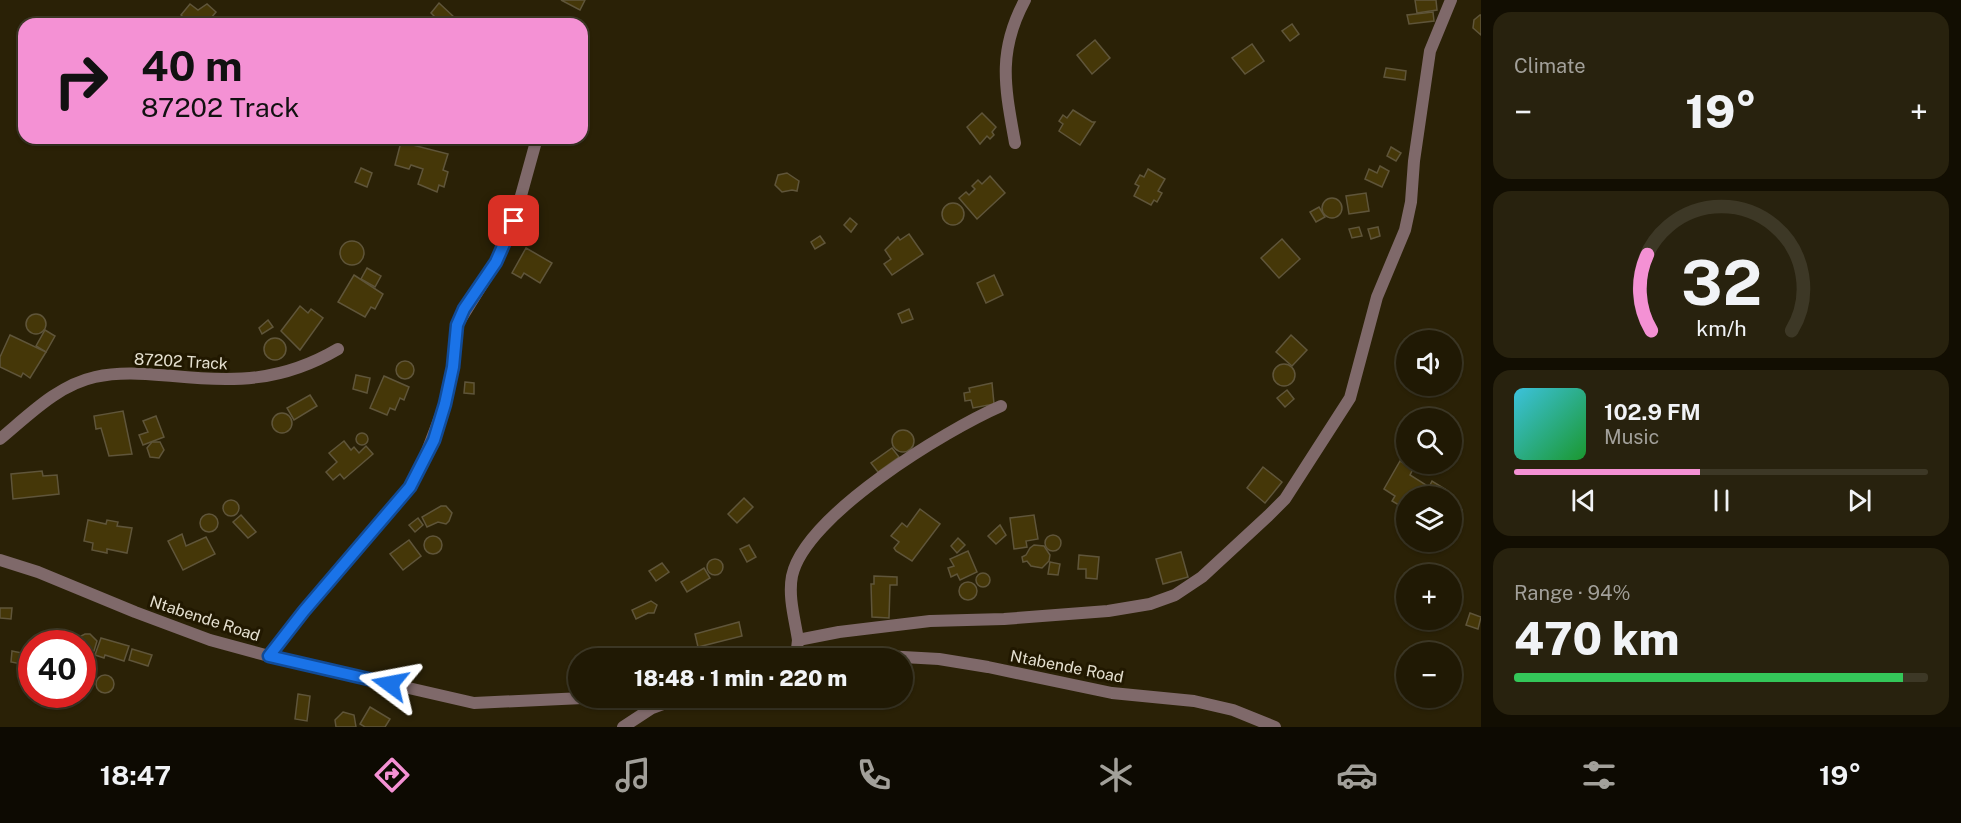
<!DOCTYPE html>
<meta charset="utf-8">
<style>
body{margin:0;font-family:"Public Sans",sans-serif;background:#28220e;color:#f1f3f6;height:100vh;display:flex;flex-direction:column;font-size:22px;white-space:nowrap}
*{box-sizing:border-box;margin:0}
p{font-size:20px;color:#a2a09a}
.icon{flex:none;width:33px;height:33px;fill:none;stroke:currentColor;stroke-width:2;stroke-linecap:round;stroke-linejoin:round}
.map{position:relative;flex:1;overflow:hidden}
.panel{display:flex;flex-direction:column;gap:12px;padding:12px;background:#120e02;width:480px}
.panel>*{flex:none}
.top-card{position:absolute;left:18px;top:18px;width:570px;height:126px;border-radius:18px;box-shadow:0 2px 4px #0004,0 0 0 2px #3d3826;background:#f491d4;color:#111;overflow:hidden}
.fabs{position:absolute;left:1396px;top:330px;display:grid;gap:12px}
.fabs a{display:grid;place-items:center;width:66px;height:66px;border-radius:50%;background:#201904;box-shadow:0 2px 4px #0004,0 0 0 2px #3d3826;font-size:30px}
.speed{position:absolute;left:18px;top:630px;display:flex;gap:12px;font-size:30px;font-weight:700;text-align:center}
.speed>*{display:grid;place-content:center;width:78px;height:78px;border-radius:50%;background:#201904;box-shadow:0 2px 4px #0004,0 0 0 2px #3d3826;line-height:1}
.speed .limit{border:9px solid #d22;background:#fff;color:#111}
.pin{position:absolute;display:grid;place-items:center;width:51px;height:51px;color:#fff;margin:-26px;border-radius:12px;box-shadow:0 3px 9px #0006}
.me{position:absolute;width:66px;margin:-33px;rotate:283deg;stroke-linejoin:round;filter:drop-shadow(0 0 4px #0008)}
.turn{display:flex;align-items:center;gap:21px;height:126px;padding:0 24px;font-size:27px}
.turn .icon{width:78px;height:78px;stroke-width:2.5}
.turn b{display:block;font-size:42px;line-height:51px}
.big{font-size:45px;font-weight:800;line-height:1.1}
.panel .widget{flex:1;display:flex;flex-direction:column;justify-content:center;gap:9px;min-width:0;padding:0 21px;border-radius:18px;background:#28220e}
.panel .dial{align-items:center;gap:0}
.dial svg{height:156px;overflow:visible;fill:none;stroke:#3d3826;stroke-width:7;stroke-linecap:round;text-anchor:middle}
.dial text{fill:#f1f3f6;stroke:none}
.song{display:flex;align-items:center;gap:18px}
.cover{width:72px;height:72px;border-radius:9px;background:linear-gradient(135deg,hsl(190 70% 55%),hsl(130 70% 35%))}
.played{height:6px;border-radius:3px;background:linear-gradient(90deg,#f491d4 45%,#3d3826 45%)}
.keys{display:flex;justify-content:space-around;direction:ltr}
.heat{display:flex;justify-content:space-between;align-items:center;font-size:33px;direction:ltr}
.charge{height:9px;border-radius:4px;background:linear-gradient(90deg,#34c759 94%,#3d3826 0)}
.trip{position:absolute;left:568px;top:648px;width:345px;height:60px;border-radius:30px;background:#201904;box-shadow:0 2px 4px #0004,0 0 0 2px #3d3826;font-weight:800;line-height:60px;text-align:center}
.menu{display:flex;height:96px;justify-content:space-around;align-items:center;background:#0d0a02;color:#a2a09a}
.menu .icon{width:42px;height:42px}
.menu .selected{color:#f491d4}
.menu b{font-size:27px;color:#f1f3f6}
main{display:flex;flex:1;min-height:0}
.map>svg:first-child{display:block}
</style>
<main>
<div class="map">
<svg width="1481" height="727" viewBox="0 0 1481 727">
<rect width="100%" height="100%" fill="#2a2106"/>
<g fill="#453708" stroke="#5f553a" stroke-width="1.5">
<path d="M561,0H585L580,10Z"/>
<path d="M1415,0H1436L1437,10L1417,13Z"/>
<path d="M439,3L454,17L448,24H442L431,13Z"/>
<path d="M190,4L198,10L207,4L216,12L206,24H184L180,20L183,17L181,15Z"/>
<path d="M1433,12L1434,21L1409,24L1407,15Z"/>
<path d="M1480,15H1481V35L1473,28L1474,20Z"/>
<path d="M1292,24L1299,34L1290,41L1282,31Z"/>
<path d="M1095,40L1110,58L1092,74L1077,55Z"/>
<path d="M1252,44L1264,61L1245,74L1232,58Z"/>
<path d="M1386,68L1406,71L1405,80L1384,77Z"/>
<path d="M1073,110L1092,122H1095L1080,145L1059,131L1063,124L1059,121L1063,115L1067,118Z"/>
<path d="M982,113L996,127L992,132L994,135L990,139L987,136L980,144L967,127Z"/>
<path d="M401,142L448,154L443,170L448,172L444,187L439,185L437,192L418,184L423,169L411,165L409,169L395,165Z"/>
<path d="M1391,147L1401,153L1396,161L1387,156Z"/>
<path d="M1380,166L1389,171L1382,187L1365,179L1369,169L1377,173Z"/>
<path d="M361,168L372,173L367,187L355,182Z"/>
<path d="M1148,169L1165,179L1158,191L1162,193L1157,202L1154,200L1151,205L1134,196L1139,186L1135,184L1140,175L1144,177Z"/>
<path d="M787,173L799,181L797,191L792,190L782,192L775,185L778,175Z"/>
<path d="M990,176L1005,193L977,219L959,198L966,192L969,195L975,189L972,186L978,180L982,184Z"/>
<path d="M1366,193L1369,211L1349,214L1346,196Z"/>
<circle cx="1332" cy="208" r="10"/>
<circle cx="953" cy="214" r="11"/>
<path d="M1319,207L1325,217L1316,222L1310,212Z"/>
<path d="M850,218L857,224L851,232L844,225Z"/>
<path d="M1359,227L1362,236L1352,238L1349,229Z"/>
<path d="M1378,227L1380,236L1371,239L1368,229Z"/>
<path d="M909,234L923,254L892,275L884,264L891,259L885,250L898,237L900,240Z"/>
<path d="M820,236L825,243L815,249L811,242Z"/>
<path d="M1282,239L1300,259L1279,278L1261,258Z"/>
<circle cx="352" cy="253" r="12"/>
<path d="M526,248L552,263L540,283L524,273L521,278L512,273Z"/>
<path d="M367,268L381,276L375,287L361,279Z"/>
<path d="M354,275L383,294L375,309L371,307L365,317L338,302Z"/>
<path d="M994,275L1003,295L986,303L977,283Z"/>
<path d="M300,306L308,313L311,309L323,318L300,350L281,331Z"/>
<path d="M909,309L913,319L902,323L898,314Z"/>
<circle cx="36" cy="324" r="10"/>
<path d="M268,320L273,327L262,334L259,328Z"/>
<path d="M45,330L55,336L46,352L36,346Z"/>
<path d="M10,335L46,352L30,378L23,373L21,377L0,367V357Z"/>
<path d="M1291,335L1307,350L1292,366L1276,352Z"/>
<circle cx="275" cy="349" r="11"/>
<circle cx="405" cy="370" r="9"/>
<circle cx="1284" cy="375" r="11"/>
<path d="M356,375L370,378L367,393L353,389Z"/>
<path d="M384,376L409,387L404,400L400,398L395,410L390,408L387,415L370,408Z"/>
<path d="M465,382L474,383V394L464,393Z"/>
<path d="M992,383L994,404L973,408L971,400L965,401L964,393L970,392L969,388Z"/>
<path d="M1287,390L1294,399L1285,407L1277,398Z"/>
<path d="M310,395L317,406L294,420L287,408Z"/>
<path d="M123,411L132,454L109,456L101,428L96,429L94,416Z"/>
<circle cx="282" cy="423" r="10"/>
<path d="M156,416L164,437L143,445L139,435L148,432L143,421Z"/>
<circle cx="903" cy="441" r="11"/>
<circle cx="362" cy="439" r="6"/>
<path d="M344,441L351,450L354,447L359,453L366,446L373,454L344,479L340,474L333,480L326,472L337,462L329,453Z"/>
<path d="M152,442H160L164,450L159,458L150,457L147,448Z"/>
<path d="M892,448L899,457L878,472L871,463Z"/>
<path d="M1400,461L1413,469L1410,475L1429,487L1432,481L1445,489L1441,496H1407L1404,508L1392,501L1395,496L1384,489Z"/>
<path d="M1263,467L1282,482L1265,503L1247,488Z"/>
<path d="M42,471L43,476L57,475L59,494L13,499L11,474Z"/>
<path d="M744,498L753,507L737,523L728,514Z"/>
<circle cx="231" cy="508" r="8"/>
<path d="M1454,505L1462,510L1452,525V509Z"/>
<path d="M441,506H446L452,513L449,521L446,524L438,522L427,527L422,517Z"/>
<path d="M920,509L940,524L912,561L896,551L894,548L899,542L891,536L902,523L907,527Z"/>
<circle cx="209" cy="523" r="9"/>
<path d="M241,515L256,532L248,538L233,522Z"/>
<path d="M1034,515L1038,539L1026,541L1027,547L1014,549L1010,518Z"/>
<path d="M418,518L423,525L415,532L409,525Z"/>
<path d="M88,520L106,524L107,520L118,522L117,526L132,528L127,553L107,549V553L92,550L93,543L84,541Z"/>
<path d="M1000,525L1006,535L996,544L988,536Z"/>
<path d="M182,534L186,546L206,537L215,554L183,570L168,541Z"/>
<circle cx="1053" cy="543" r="8"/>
<circle cx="433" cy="545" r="9"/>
<path d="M958,538L965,545L957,553L951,546Z"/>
<path d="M409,540L421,556L403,570L390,554Z"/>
<path d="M749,545L756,557L747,562L740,549Z"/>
<path d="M1034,545L1044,546L1050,555L1049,561L1042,568L1031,566L1027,561L1023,562L1022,557L1026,555L1030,548Z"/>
<path d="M968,551L977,572L960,580L957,574L951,577L948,568L954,566L950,559Z"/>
<path d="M1181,552L1188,577L1163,584L1156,559Z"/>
<path d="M1079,555L1099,557L1097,579L1086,578V569H1078Z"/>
<circle cx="715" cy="567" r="8"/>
<path d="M1050,562L1060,564L1058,575L1048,574Z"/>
<path d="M662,563L669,572L656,581L649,571Z"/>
<path d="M704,568L710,578L687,592L681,582Z"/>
<circle cx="983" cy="580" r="7"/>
<path d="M874,576L897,577V585H890L889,618L872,617L871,584H874Z"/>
<circle cx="968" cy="591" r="9"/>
<path d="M651,601L657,605L654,613H648L636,619L632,610Z"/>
<path d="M0,608H12L11,619L0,618Z"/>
<path d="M1470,613L1481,617L1478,629L1466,625Z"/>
<path d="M739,622L742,636L698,647L695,634Z"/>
<path d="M85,634H90L97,641L94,651L90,653L82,651V644H78L81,636Z"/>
<path d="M101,638L129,646L124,661L105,655L104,658L95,655Z"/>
<path d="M1433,645L1439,652H1422L1424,648Z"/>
<path d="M132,649L152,655L148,666L129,660Z"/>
<path d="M12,651L32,655V666L11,662Z"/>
<circle cx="105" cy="684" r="9"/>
<path d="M298,694L310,696L307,721L295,719Z"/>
<path d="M370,707L390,719L385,727H365L360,724Z"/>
<path d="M343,712L354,715L356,727H336L335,720Z"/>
</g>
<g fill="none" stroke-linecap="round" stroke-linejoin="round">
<g stroke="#7f696a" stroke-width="12">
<path d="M1015,143C1005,87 997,52 1025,0"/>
<path d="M0,439C29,415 58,385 95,377C121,371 148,374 173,376C235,382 282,382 338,349"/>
<path d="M798,640C795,620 788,597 792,576C805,515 946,430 1001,406"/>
<path d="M269,656L304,611L410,487L423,462L445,404L453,367L457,325L496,262L504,246L514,221L537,138"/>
<path d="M796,658L798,640L839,632L930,621L1004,619L1108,611L1150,604L1175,595L1202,577L1268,516L1285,499L1350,398L1377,297L1405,230L1411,202L1414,161L1430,51L1451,0"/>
<path d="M623,727L652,708L679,698"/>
</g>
<g stroke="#7f696a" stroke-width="12">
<path d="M0,560L38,572L135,612L210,640L269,656L474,703L583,698"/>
<path d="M850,658L885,656L939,659L988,667L1112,693L1194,701L1233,710L1275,727"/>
</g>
</g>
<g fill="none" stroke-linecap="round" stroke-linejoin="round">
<g stroke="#114b97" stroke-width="15">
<path id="route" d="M390,684L269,656L304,611L410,487L434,440L445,404L453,367L457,325L464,309L496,262L514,221"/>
</g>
<use href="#route" stroke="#1a73e8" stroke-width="10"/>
</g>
<g text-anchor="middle" stroke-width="6" stroke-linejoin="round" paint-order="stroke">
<g font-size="16" fill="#e5e0d0" stroke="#211800">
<text transform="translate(181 361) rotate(3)" y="6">87202 Track</text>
<text transform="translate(205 618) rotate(18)" y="6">Ntabende Road</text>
<text transform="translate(1067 666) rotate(11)" y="6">Ntabende Road</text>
</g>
</g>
</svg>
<div class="fabs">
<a><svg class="icon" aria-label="sound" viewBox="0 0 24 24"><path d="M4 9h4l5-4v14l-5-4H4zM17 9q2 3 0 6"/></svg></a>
<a><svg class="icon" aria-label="search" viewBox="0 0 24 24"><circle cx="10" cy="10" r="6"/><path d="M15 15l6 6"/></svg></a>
<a><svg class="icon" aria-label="layers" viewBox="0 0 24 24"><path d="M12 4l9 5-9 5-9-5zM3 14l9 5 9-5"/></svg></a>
<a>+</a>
<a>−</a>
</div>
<div class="speed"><div class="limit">40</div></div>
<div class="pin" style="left:514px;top:221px;background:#d93025"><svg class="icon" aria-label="arrive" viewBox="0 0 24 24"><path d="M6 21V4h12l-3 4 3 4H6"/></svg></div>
<svg class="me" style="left:390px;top:684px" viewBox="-20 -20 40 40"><path d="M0-17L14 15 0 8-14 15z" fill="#1a73e8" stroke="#fff" stroke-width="4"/></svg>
<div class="trip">18:48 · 1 min · 220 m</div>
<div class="top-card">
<div class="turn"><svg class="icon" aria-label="right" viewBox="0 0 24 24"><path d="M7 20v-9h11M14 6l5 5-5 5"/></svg><div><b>40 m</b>87202 Track</div></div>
</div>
</div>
<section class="panel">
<div class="widget"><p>Climate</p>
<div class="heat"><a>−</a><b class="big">19°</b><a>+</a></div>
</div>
<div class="widget dial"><svg viewBox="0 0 100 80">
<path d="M14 69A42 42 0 1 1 86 69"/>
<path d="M14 69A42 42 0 0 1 12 30" stroke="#f491d4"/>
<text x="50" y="56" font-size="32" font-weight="700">32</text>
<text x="50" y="72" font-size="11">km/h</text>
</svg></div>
<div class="widget">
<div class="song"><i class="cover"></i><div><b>102.9 FM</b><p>Music</p></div></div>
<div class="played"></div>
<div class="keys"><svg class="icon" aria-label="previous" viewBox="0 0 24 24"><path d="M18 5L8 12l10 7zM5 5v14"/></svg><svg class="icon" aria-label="pause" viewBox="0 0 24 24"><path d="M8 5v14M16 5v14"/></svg><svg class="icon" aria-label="next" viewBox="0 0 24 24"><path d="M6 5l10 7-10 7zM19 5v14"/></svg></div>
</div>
<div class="widget"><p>Range · 94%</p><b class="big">470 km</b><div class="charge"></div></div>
</section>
</main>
<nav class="menu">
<b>18:47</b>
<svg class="icon selected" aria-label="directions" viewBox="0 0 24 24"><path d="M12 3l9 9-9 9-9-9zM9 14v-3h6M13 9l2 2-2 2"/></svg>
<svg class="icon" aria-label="music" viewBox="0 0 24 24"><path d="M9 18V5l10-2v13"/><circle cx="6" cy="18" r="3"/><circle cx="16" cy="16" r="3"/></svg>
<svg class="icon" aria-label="phone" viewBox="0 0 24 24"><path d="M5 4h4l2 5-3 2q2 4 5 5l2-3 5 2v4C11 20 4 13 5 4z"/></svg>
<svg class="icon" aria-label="climate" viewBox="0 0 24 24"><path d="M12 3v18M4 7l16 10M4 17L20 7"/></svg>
<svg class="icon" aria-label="car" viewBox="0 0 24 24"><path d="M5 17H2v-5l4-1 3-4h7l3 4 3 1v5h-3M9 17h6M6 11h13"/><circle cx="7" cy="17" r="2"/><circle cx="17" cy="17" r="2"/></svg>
<svg class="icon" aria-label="filters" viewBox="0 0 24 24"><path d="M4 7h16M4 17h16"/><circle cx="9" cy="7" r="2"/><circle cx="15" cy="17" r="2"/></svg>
<b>19°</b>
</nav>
